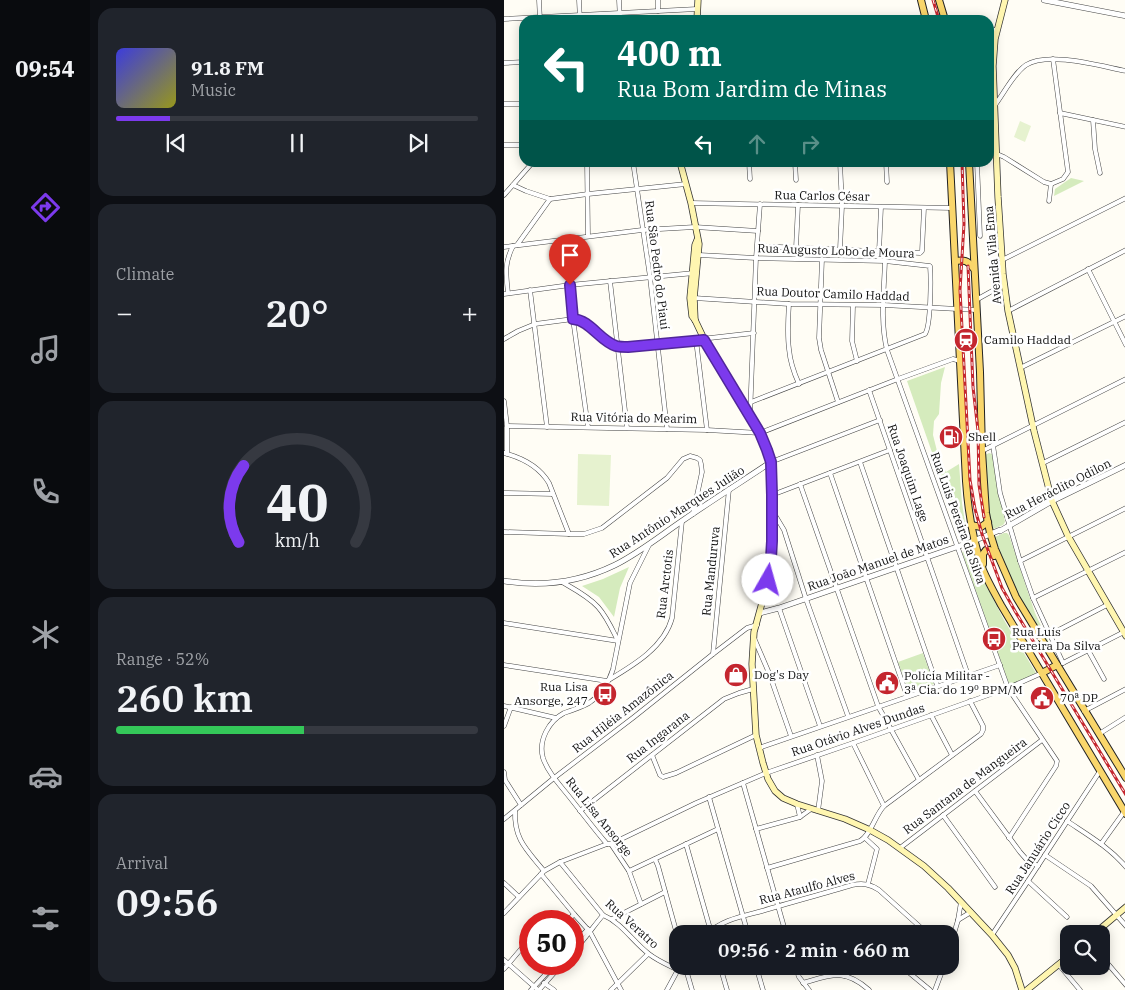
<!DOCTYPE html>
<meta charset="utf-8">
<style>
body{margin:0;font-family:"IBM Plex Serif",serif;background:#20242c;color:#f1f3f6;height:100vh;display:flex;flex-direction:column;font-size:19px;white-space:nowrap}
*{box-sizing:border-box;margin:0}
p{font-size:16px;color:#9ea1a6}
.icon{flex:none;width:28px;height:28px;fill:none;stroke:currentColor;stroke-width:2;stroke-linecap:round;stroke-linejoin:round}
.map{position:relative;flex:1;overflow:hidden}
.drawer{display:flex;flex-direction:column;gap:8px;padding:8px;background:#0d0f14;width:414px}
.drawer>*{flex:none}
.guide{position:absolute;left:15px;top:15px;width:475px;height:152px;border-radius:15px;box-shadow:0 2px 12px #0003;background:#00695c;color:#fff;overflow:hidden}
.buttons{position:absolute;left:556px;top:925px;display:grid;gap:10px}
.buttons a{display:grid;place-items:center;width:50px;height:50px;border-radius:10px;background:#171b24;box-shadow:0 2px 12px #0003;font-size:25px}
.speed{position:absolute;left:15px;top:910px;display:flex;gap:10px;font-size:25px;font-weight:700;text-align:center}
.speed>*{display:grid;place-content:center;width:65px;height:65px;border-radius:50%;background:#171b24;box-shadow:0 2px 12px #0003;line-height:1}
.speed .limit{border:8px solid #d22;background:#fff;color:#111}
.pin{position:absolute;display:grid;place-items:center;width:42px;height:42px;color:#fff;margin:-51px -21px;border-radius:50% 50% 50% 0;rotate:-45deg;box-shadow:0 0 5px #0007}
.pin .icon{rotate:45deg}
.me{position:absolute;width:55px;margin:-28px;rotate:7deg;stroke-linejoin:round;filter:drop-shadow(0 0 4px #0008)}
.turn{display:flex;align-items:center;gap:18px;height:105px;padding:0 15px;font-size:22px}
.turn .icon{width:65px;height:65px;stroke-width:2.5}
.turn b{display:block;font-size:35px;line-height:42px}
.lanes{display:flex;align-items:center;height:48px;padding:0 15px;background:#0003;justify-content:center;gap:25px;direction:ltr}
.lanes .off{opacity:.35}
.big{font-size:38px;font-weight:600;line-height:1.1}
.drawer .widget{flex:1;display:flex;flex-direction:column;justify-content:center;gap:8px;min-width:0;padding:0 18px;border-radius:15px;background:#20242c}
.drawer .dial{align-items:center;gap:0}
.dial svg{height:130px;overflow:visible;fill:none;stroke:#363941;stroke-width:7;stroke-linecap:round;text-anchor:middle}
.dial text{fill:#f1f3f6;stroke:none}
.song{display:flex;align-items:center;gap:15px}
.cover{width:60px;height:60px;border-radius:8px;background:linear-gradient(135deg,hsl(240 70% 55%),hsl(60 70% 35%))}
.played{height:5px;border-radius:2px;background:linear-gradient(90deg,#7c3aed 15%,#363941 15%)}
.keys{display:flex;justify-content:space-around;direction:ltr}
.heat{display:flex;justify-content:space-between;align-items:center;font-size:28px;direction:ltr}
.charge{height:8px;border-radius:4px;background:linear-gradient(90deg,#34c759 52%,#363941 0)}
.trip{position:absolute;left:165px;top:925px;width:290px;height:50px;border-radius:15px;background:#171b24;box-shadow:0 2px 12px #0003;font-weight:600;line-height:50px;text-align:center}
main{display:flex;flex:1;min-height:0}
.tabs{display:flex;flex-direction:column;width:90px;justify-content:space-around;align-items:center;background:#090b0e;color:#9ea1a6}
.tabs .icon{width:35px;height:35px}
.tabs .current{color:#7c3aed}
.tabs b{font-size:22px;color:#f1f3f6}
.map>svg:first-child{display:block}
</style>
<main>
<nav class="tabs">
<b>09:54</b>
<svg class="icon current" aria-label="directions" viewBox="0 0 24 24"><path d="M12 3l9 9-9 9-9-9zM9 14v-3h6M13 9l2 2-2 2"/></svg>
<svg class="icon" aria-label="music" viewBox="0 0 24 24"><path d="M9 18V5l10-2v13"/><circle cx="6" cy="18" r="3"/><circle cx="16" cy="16" r="3"/></svg>
<svg class="icon" aria-label="phone" viewBox="0 0 24 24"><path d="M5 4h4l2 5-3 2q2 4 5 5l2-3 5 2v4C11 20 4 13 5 4z"/></svg>
<svg class="icon" aria-label="climate" viewBox="0 0 24 24"><path d="M12 3v18M4 7l16 10M4 17L20 7"/></svg>
<svg class="icon" aria-label="car" viewBox="0 0 24 24"><path d="M5 17H2v-5l4-1 3-4h7l3 4 3 1v5h-3M9 17h6M6 11h13"/><circle cx="7" cy="17" r="2"/><circle cx="17" cy="17" r="2"/></svg>
<svg class="icon" aria-label="filters" viewBox="0 0 24 24"><path d="M4 7h16M4 17h16"/><circle cx="9" cy="7" r="2"/><circle cx="15" cy="17" r="2"/></svg>
</nav>
<section class="drawer">
<div class="widget">
<div class="song"><i class="cover"></i><div><b>91.8 FM</b><p>Music</p></div></div>
<div class="played"></div>
<div class="keys"><svg class="icon" aria-label="previous" viewBox="0 0 24 24"><path d="M18 5L8 12l10 7zM5 5v14"/></svg><svg class="icon" aria-label="pause" viewBox="0 0 24 24"><path d="M8 5v14M16 5v14"/></svg><svg class="icon" aria-label="next" viewBox="0 0 24 24"><path d="M6 5l10 7-10 7zM19 5v14"/></svg></div>
</div>
<div class="widget"><p>Climate</p>
<div class="heat"><a>−</a><b class="big">20°</b><a>+</a></div>
</div>
<div class="widget dial"><svg viewBox="0 0 100 80">
<path d="M14 69A42 42 0 1 1 86 69"/>
<path d="M14 69A42 42 0 0 1 17 22" stroke="#7c3aed"/>
<text x="50" y="56" font-size="32" font-weight="700">40</text>
<text x="50" y="72" font-size="11">km/h</text>
</svg></div>
<div class="widget"><p>Range · 52%</p><b class="big">260 km</b><div class="charge"></div></div>
<div class="widget"><p>Arrival</p><b class="big">09:56</b></div>
</section>
<div class="map">
<svg width="622" height="990" viewBox="0 0 622 990">
<rect width="100%" height="100%" fill="#fffdf5"/>
<g fill="#d5ebbd">
<path d="M567,178L580,181L550,196L551,189Z"/>
<path d="M441,367L437,383L435,414L430,421L429,435L434,455L442,472L455,464L458,503L463,535L458,538L403,381Z"/>
<path d="M485,453L488,454L501,522L499,525L487,530L484,511L479,456Z"/>
<path d="M500,533H503L505,535L531,613L552,658L515,599L491,540V537Z"/>
<path d="M468,548L475,571L482,585L500,620L532,673L507,686L505,684L458,552Z"/>
<path d="M125,567L116,588L110,617L95,597L78,586L99,579Z"/>
<path d="M419,653L430,684L405,692L394,662Z"/>
</g>
<g fill="#e6f2cf">
<path d="M516,121L527,126L521,142L510,137Z"/>
<path d="M74,454L107,455L105,506L73,505Z"/>
</g>
<g fill="none" stroke-linecap="round" stroke-linejoin="round">
<g stroke="#444" stroke-width="5">
<g id="minor">
<path d="M35,0L36,20"/>
<path d="M75,0L76,20"/>
<path d="M115,0L116,20"/>
<path d="M154,0V11"/>
<path d="M0,19L193,9"/>
<path d="M485,32L493,29"/>
<path d="M0,63L20,62"/>
<path d="M0,104H20"/>
<path d="M491,105C500,93 510,73 522,65C544,51 596,66 622,71"/>
<path d="M556,113L622,127"/>
<path d="M589,120L591,149L596,173"/>
<path d="M0,145H20"/>
<path d="M493,154L500,157L540,182L547,184"/>
<path d="M83,162L84,236"/>
<path d="M129,162L146,277L163,429"/>
<path d="M245,162L246,179"/>
<path d="M291,162L292,180"/>
<path d="M382,162L383,182"/>
<path d="M473,162L476,236"/>
<path d="M547,184L559,179L564,172L549,59"/>
<path d="M9,185L22,191L46,199L84,194L182,184"/>
<path d="M0,195L29,162"/>
<path d="M545,201L547,184"/>
<path d="M187,203L448,208"/>
<path d="M13,245L46,199"/>
<path d="M254,246L416,253L418,251L420,208"/>
<path d="M0,247L138,230L191,227L254,231"/>
<path d="M292,248L294,205"/>
<path d="M336,249L338,206L336,162"/>
<path d="M375,252L377,207"/>
<path d="M195,255L252,258L381,261L426,266C427,278 427,326 421,334L247,402"/>
<path d="M318,259L315,338L317,350L334,402"/>
<path d="M498,260L622,198"/>
<path d="M381,261C380,291 376,321 383,350L504,688L553,761L552,766L505,838"/>
<path d="M584,269L622,345"/>
<path d="M106,281L123,428"/>
<path d="M66,285L69,319L84,427"/>
<path d="M26,290L43,427"/>
<path d="M4,293C2,273 0,264 9,246"/>
<path d="M0,294L66,285L190,273"/>
<path d="M190,298L285,304L380,305L472,310"/>
<path d="M472,300L499,285"/>
<path d="M285,304C284,319 283,334 285,349C286,361 290,373 295,384"/>
<path d="M349,306L348,341L353,361"/>
<path d="M504,311L622,250"/>
<path d="M0,339L14,331L31,324L69,319L77,321L107,343L113,346L118,347L153,344L250,333"/>
<path d="M192,340L203,430"/>
<path d="M516,368L622,316"/>
<path d="M365,390L464,675"/>
<path d="M0,401L3,426V454"/>
<path d="M246,416L252,258L256,204"/>
<path d="M3,426L203,430L256,433L394,379L449,359L456,361"/>
<path d="M489,445L496,493L516,561L529,598L559,663"/>
<path d="M478,451L622,379"/>
<path d="M0,453C19,458 35,466 45,483L65,534H80L98,528L163,478L179,459L186,456L193,458L196,460L197,464L198,472L189,514"/>
<path d="M267,462L376,420"/>
<path d="M356,462L433,685"/>
<path d="M539,463L622,422"/>
<path d="M326,473L403,696"/>
<path d="M296,484L374,706L415,780"/>
<path d="M0,493L49,494"/>
<path d="M268,495L386,450"/>
<path d="M268,510L280,530L302,599L344,716"/>
<path d="M0,532L65,534"/>
<path d="M516,561L622,508"/>
<path d="M58,582C70,589 84,596 94,607C103,617 108,629 114,641"/>
<path d="M529,598L622,552"/>
<path d="M275,608L316,726"/>
<path d="M0,623L114,641"/>
<path d="M545,635L603,605"/>
<path d="M250,638L265,673L287,736"/>
<path d="M584,650L600,679"/>
<path d="M209,654L225,489"/>
<path d="M559,663L622,631"/>
<path d="M0,665L103,681C128,666 160,648 168,618L178,521"/>
<path d="M0,706L52,718"/>
<path d="M580,711L622,689"/>
<path d="M427,715L448,755"/>
<path d="M0,726L7,707"/>
<path d="M595,734L622,717"/>
<path d="M349,743L380,806"/>
<path d="M255,748L496,665"/>
<path d="M148,755L156,775L159,777L172,773L252,735"/>
<path d="M313,755L318,781L314,811"/>
<path d="M0,772L1,780L17,805"/>
<path d="M239,783L282,934"/>
<path d="M471,791L516,852L523,860L534,866"/>
<path d="M205,797L244,934"/>
<path d="M293,804L296,817"/>
<path d="M11,811C10,840 23,850 40,871"/>
<path d="M76,811L220,699L235,693L249,689"/>
<path d="M439,815L491,887"/>
<path d="M0,819L50,778L130,717L209,654L243,628L253,625"/>
<path d="M563,821C584,835 605,847 622,867"/>
<path d="M252,829L296,817L307,809"/>
<path d="M361,838L373,849L364,884"/>
<path d="M107,844L192,803L262,773L349,743L504,688L538,673"/>
<path d="M182,844L207,932"/>
<path d="M597,844L620,812"/>
<path d="M396,848L538,740"/>
<path d="M541,855L587,886L622,926"/>
<path d="M151,859L154,866L174,938"/>
<path d="M56,862L99,915C118,923 129,942 145,954C154,961 164,965 174,970"/>
<path d="M263,868L356,841C367,835 371,815 380,806L477,734L479,730V726L466,701"/>
<path d="M125,871L214,829"/>
<path d="M37,874L70,914L86,932L117,990"/>
<path d="M524,881L563,917"/>
<path d="M0,883L15,897"/>
<path d="M137,904L125,871L107,844H103C90,829 79,814 67,799C57,786 44,773 39,758C34,740 45,721 60,713C69,710 78,707 85,703C97,695 105,682 109,669L126,583L145,545"/>
<path d="M0,913L40,871L56,862L103,844"/>
<path d="M108,919L161,892"/>
<path d="M454,920L467,912"/>
<path d="M64,921L70,914"/>
<path d="M204,934C216,920 240,916 258,911C288,902 318,894 348,885C359,883 366,884 375,890L424,934"/>
<path d="M324,934C338,930 345,928 360,934"/>
<path d="M488,935L524,881L596,771"/>
<path d="M69,945L84,929"/>
<path d="M446,947L454,920L457,902"/>
<path d="M69,952C80,940 89,927 99,915"/>
<path d="M598,957L622,985"/>
<path d="M0,960L34,990"/>
<path d="M555,965L576,990"/>
<path d="M181,966L188,990"/>
<path d="M216,966L223,990"/>
<path d="M252,966L259,990"/>
<path d="M291,966L295,977L305,990"/>
<path d="M397,966L426,990"/>
<path d="M0,969L17,949"/>
<path d="M341,976L344,966"/>
<path d="M40,983L50,990"/>
<path d="M299,983C327,975 340,968 365,990"/>
<path d="M27,990L51,964"/>
<path d="M35,990L58,964"/>
<path d="M107,990L144,954"/>
<path d="M163,990L176,966"/>
<path d="M431,990L440,966"/>
</g>
</g>
<g stroke="#444" stroke-width="6">
<g id="tertiary">
<path d="M540,0L622,16"/>
<path d="M496,531L548,501L622,465"/>
<path d="M0,581C38,587 76,582 111,565C135,553 156,536 178,521C207,501 237,482 267,462"/>
<path d="M256,613L275,608L467,542L496,530"/>
</g>
</g>
<g stroke="#333" stroke-width="7">
<g id="secondary">
<path d="M501,0L491,39L489,66L494,197L499,274L504,311L530,431L548,501L564,536L622,636"/>
<path d="M193,20L194,0"/>
<path d="M176,162L187,203L195,244L190,298L191,320"/>
<path d="M193,240L191,245L186,298L188,316L191,320L200,339L256,433L265,455L268,471L267,558L264,581L250,632L248,664L252,735L259,763L264,779L271,791L279,798L293,804L341,819L366,830L384,840L420,866L444,888L488,935L504,955L511,968L518,990"/>
<path d="M590,934L622,907"/>
<path d="M523,990L565,956"/>
</g>
</g>
<g stroke="#222" stroke-width="8">
<g id="primary">
<path d="M417,0L422,20"/>
<path d="M435,0L441,20"/>
<path d="M446,162L462,481C464,511 469,541 479,570C484,582 491,594 497,605L622,814"/>
<path d="M465,162L476,372L478,451L482,513L486,533L491,549L512,597L622,778"/>
<path d="M451,261C460,260 464,260 469,268"/>
<path d="M467,525L477,527L484,522"/>
<path d="M479,564V554L482,550C487,549 489,552 490,556"/>
<path d="M538,673L553,665"/>
</g>
</g>
<use href="#minor" stroke="#fff" stroke-width="4"/>
<use href="#tertiary" stroke="#fff" stroke-width="5"/>
<use href="#secondary" stroke="#fff6b0" stroke-width="5.5"/>
<use href="#primary" stroke="#f9d66b" stroke-width="6"/>
<g stroke="#c4262e" stroke-width="3">
<g id="rail">
<path d="M429,0L435,20"/>
<path d="M458,162L460,224L456,290L466,480L471,509L478,534L498,588L511,611L622,795"/>
<path d="M464,266L469,387L474,431L475,485L480,517"/>
</g>
</g>
<use href="#rail" stroke="#fff" stroke-width="1" stroke-dasharray="4" stroke-linecap="butt"/>
</g>
<g fill="none" stroke-linecap="round" stroke-linejoin="round">
<g stroke="#51269a" stroke-width="12">
<path id="route" d="M66,285L69,319C86,320 96,341 112,346C116,347 120,347 124,347L200,340L256,433L263,450L267,462L268,495V541L267,558L264,580"/>
</g>
<use href="#route" stroke="#7c3aed" stroke-width="9"/>
</g>
<defs>
<g id="station-disc" transform="scale(1.25)"><circle r="9.5" fill="#c4262e" stroke="#fff"/><path d="M-3-6H3Q5-6 5-4V2Q5 4 3 4L4.5 6H3L1.5 4h-3L-3 6H-4.5L-3 4Q-5 4-5 2V-4Q-5-6-3-6ZM-3.5-4v3h7v-3ZM-3.5 1v1.5H-2V1ZM2 1v1.5H3.5V1Z" fill="#fff"/></g>
<g id="fuel-disc" transform="scale(1.25)"><circle r="9.5" fill="#c4262e" stroke="#fff"/><path d="M-5.5-6h7V0h2V4h1.3V-2.5L3-4.5l.8-.8L6-3V5H2.5V1h-1V6h-7ZM-4.2-4.7v3.2H.2V-4.7Z" fill="#fff"/></g>
<g id="bus-disc" transform="scale(1.25)"><circle r="9.5" fill="#c4262e" stroke="#fff"/><path d="M-5-6H5V4H4V6H2V4H-2V6H-4V4H-5ZM-3.5-4V0h7V-4ZM-3.5 1.2v1.5H-2V1.2ZM2 1.2v1.5H3.5V1.2Z" fill="#fff"/></g>
<g id="shop-disc" transform="scale(1.25)"><circle r="9.5" fill="#c4262e" stroke="#fff"/><path d="M-5-2.5h2.3a2.7 3.5 0 0 1 5.4 0H5L5.5 6h-11ZM-1.5-2.5h3a1.5 2.3 0 0 0-3 0Z" fill="#fff"/></g>
<g id="civic-disc" transform="scale(1.25)"><circle r="9.5" fill="#c4262e" stroke="#fff"/><path d="M-.6-6.5H3V-4.5H.6V-3L4-1V1h2V6H-6V1h2V-1L-.6-3ZM-1.2 2.5V6h2.4V2.5Z" fill="#fff"/></g>
</defs>
<g fill-rule="evenodd">
<use href="#station-disc" x="462" y="340"/>
<use href="#fuel-disc" x="447" y="437"/>
<use href="#bus-disc" x="490" y="639"/>
<use href="#shop-disc" x="232" y="675"/>
<use href="#civic-disc" x="383" y="683"/>
<use href="#bus-disc" x="101" y="694"/>
<use href="#civic-disc" x="538" y="698"/>
</g>
<g text-anchor="middle" stroke-width="5" stroke-linejoin="round" paint-order="stroke">
<g font-size="12" fill="#111" stroke="#fff">
<text transform="translate(318 196) rotate(1)" y="4">Rua Carlos César</text>
<text transform="translate(332 251) rotate(2)" y="4">Rua Augusto Lobo de Moura</text>
<text transform="translate(489 255) rotate(-95)" y="4">Avenida Vila Ema</text>
<text transform="translate(153 265) rotate(83)" y="4">Rua São Pedro do Piauí</text>
<text transform="translate(329 294) rotate(2)" y="4">Rua Doutor Camilo Haddad</text>
<text transform="translate(130 418) rotate(1)" y="4">Rua Vitória do Mearim</text>
<text transform="translate(404 473) rotate(71)" y="4">Rua Joaquim Lage</text>
<text transform="translate(554 489) rotate(-27)" y="4">Rua Heráclito Odilon</text>
<text transform="translate(173 512) rotate(-33)" y="4">Rua Antônio Marques Julião</text>
<text transform="translate(454 518) rotate(70)" y="4">Rua Luis Pereira da Silva</text>
<text transform="translate(374 563) rotate(-19)" y="4">Rua João Manuel de Matos</text>
<text transform="translate(207 571) rotate(-84)" y="4">Rua Manduruva</text>
<text transform="translate(161 584) rotate(-83)" y="4">Rua Arctotis</text>
<text transform="translate(119 712) rotate(-38)" y="4">Rua Hiléia Amazônica</text>
<text transform="translate(354 730) rotate(-19)" y="4">Rua Otávio Alves Dundas</text>
<text transform="translate(154 737) rotate(-38)" y="4">Rua Ingarana</text>
<text transform="translate(461 786) rotate(-37)" y="4">Rua Santana de Mangueira</text>
<text transform="translate(95 817) rotate(51)" y="4">Rua Lisa Ansorge</text>
<text transform="translate(534 848) rotate(-57)" y="4">Rua Januário Cicco</text>
<text transform="translate(303 888) rotate(-15)" y="4">Rua Ataulfo Alves</text>
<text transform="translate(128 924) rotate(42)" y="4">Rua Veratro</text>
</g>
<g font-size="12" fill="#111" stroke="#fff" text-anchor="start">
<text x="480" y="344">Camilo Haddad</text>
<text x="464" y="441">Shell</text>
<text x="508" y="636">Rua Luís<tspan x="508" dy="14">Pereira Da Silva</tspan></text>
<text x="250" y="679">Dog's Day</text>
<text x="400" y="680">Polícia Militar -<tspan x="400" dy="14">3ª Cia. do 19º BPM/M</tspan></text>
<text x="84" y="691" text-anchor="end">Rua Lisa<tspan x="84" dy="14">Ansorge, 247</tspan></text>
<text x="556" y="702">70ª DP</text>
</g>
</g>
</svg>
<div class="buttons">
<a><svg class="icon" aria-label="search" viewBox="0 0 24 24"><circle cx="10" cy="10" r="6"/><path d="M15 15l6 6"/></svg></a>
</div>
<div class="speed"><div class="limit">50</div></div>
<div class="pin" style="left:66px;top:285px;background:#d93025"><svg class="icon" aria-label="arrive" viewBox="0 0 24 24"><path d="M6 21V4h12l-3 4 3 4H6"/></svg></div>
<svg class="me" style="left:264px;top:580px" viewBox="-20 -20 40 40"><circle r="19" fill="#fff"/><path d="M0-13L10 11 0 6-10 11z" fill="#7c3aed"/></svg>
<div class="trip">09:56 · 2 min · 660 m</div>
<div class="guide">
<div class="turn"><svg class="icon" aria-label="left" viewBox="0 0 24 24"><path d="M17 20v-9H6M10 6l-5 5 5 5"/></svg><div><b>400 m</b>Rua Bom Jardim de Minas</div></div>
<div class="lanes"><svg class="icon" aria-label="left" viewBox="0 0 24 24"><path d="M17 20v-9H6M10 6l-5 5 5 5"/></svg><svg class="icon off" aria-label="ahead" viewBox="0 0 24 24"><path d="M12 20V5M6 11l6-6 6 6"/></svg><svg class="icon off" aria-label="right" viewBox="0 0 24 24"><path d="M7 20v-9h11M14 6l5 5-5 5"/></svg></div>
</div>
</div>
</main>
